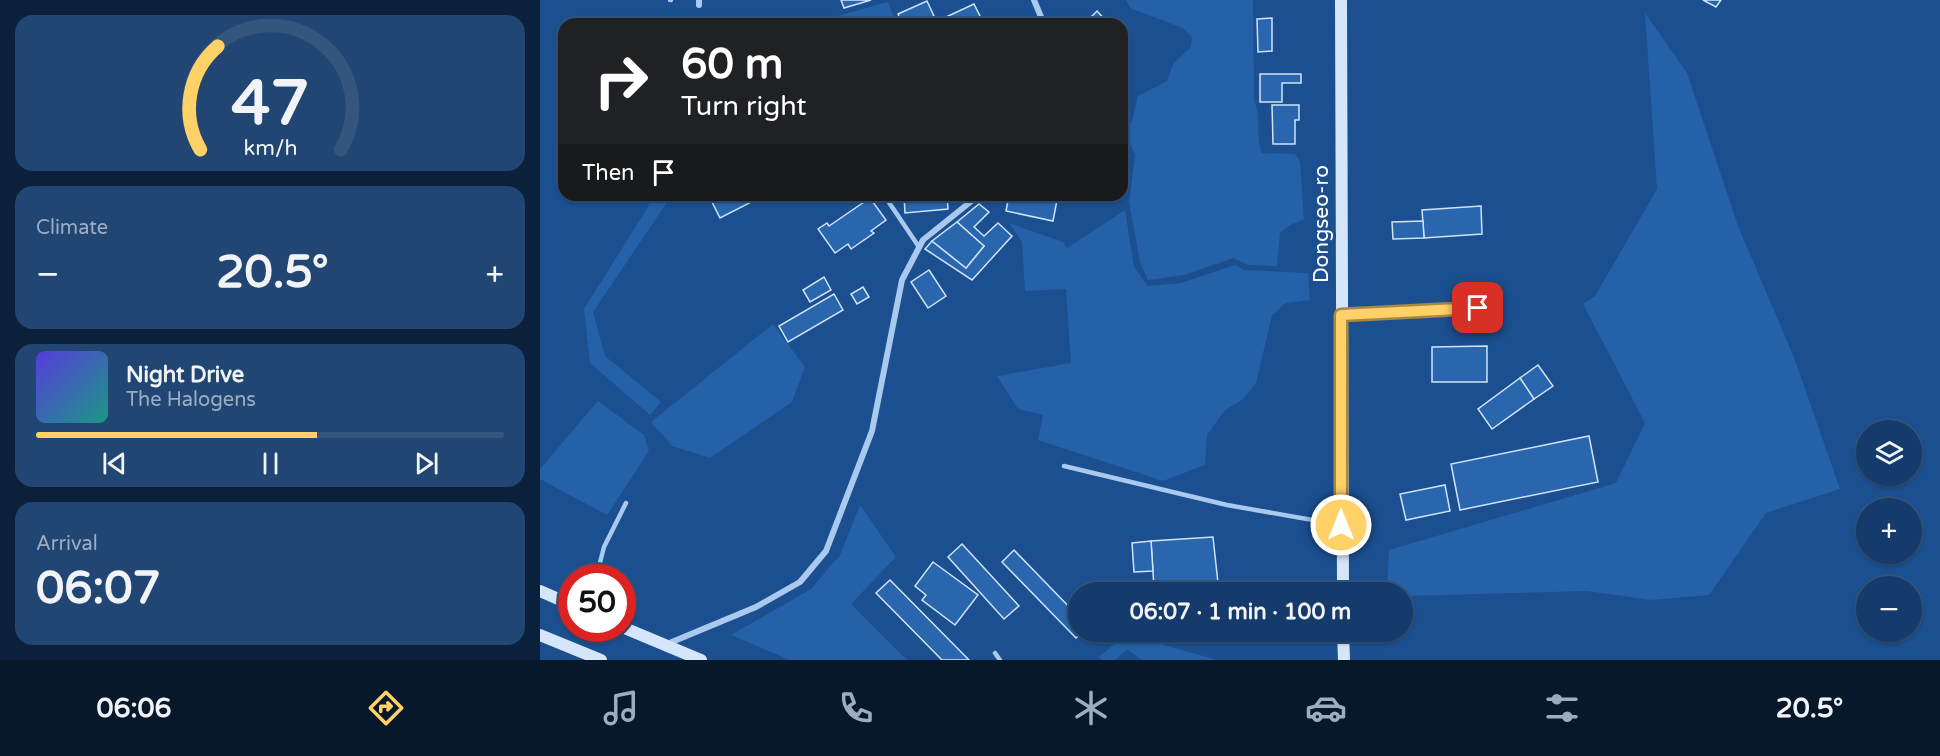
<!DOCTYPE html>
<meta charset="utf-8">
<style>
body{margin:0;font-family:"Varela Round",sans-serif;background:#214673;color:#f1f3f6;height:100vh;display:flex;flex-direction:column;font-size:22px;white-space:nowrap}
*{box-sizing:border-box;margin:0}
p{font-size:20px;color:#9dadc1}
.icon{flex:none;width:33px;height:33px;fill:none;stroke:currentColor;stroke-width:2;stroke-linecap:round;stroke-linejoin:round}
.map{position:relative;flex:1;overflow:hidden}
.side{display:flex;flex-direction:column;gap:15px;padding:15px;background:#0b203b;width:540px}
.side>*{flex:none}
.top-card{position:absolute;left:18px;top:18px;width:570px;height:183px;border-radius:18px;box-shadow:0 2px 4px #0004,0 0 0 2px #33557e;background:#202124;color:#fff;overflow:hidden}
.controls{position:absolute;left:1316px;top:420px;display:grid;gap:12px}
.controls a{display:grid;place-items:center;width:66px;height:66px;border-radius:50%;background:#143b6b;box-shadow:0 2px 4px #0004,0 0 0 2px #33557e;font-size:30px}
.speed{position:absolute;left:18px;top:564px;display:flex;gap:12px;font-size:30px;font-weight:700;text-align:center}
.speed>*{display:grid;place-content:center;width:78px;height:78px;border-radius:50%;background:#143b6b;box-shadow:0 2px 4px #0004,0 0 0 2px #33557e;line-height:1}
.speed .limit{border:9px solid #d22;background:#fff;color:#111}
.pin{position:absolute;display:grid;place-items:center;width:51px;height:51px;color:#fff;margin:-26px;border-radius:12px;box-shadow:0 3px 9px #0006}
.me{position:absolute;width:66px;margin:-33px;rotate:0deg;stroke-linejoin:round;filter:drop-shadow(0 0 4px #0008)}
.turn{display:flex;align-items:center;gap:21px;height:126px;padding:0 24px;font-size:27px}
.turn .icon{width:78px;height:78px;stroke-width:2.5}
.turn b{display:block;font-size:42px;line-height:51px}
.then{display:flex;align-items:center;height:57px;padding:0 24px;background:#0003;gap:12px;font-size:22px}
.big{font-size:45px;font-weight:700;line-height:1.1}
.side .tile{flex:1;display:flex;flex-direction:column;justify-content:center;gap:9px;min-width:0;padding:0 21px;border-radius:18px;background:#214673}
.side .dial{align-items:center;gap:0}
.dial svg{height:156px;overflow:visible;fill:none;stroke:#33557e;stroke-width:7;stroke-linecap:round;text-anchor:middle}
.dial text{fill:#f1f3f6;stroke:none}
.song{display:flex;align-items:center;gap:18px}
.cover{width:72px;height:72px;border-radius:9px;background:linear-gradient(135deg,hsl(250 70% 55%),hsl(170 70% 35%))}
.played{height:6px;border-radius:3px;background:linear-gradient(90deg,#ffd166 60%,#33557e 60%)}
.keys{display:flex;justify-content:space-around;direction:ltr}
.heat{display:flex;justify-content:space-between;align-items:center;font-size:33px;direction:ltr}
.trip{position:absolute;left:528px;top:582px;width:345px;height:60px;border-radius:30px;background:#143b6b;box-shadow:0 2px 4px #0004,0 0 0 2px #33557e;font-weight:700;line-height:60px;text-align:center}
.tabs{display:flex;height:96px;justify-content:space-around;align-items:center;background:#08182b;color:#9dadc1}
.tabs .icon{width:42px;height:42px}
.tabs .on{color:#ffd166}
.tabs b{font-size:27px;color:#f1f3f6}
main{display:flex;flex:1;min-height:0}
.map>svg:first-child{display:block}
</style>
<main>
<section class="side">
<div class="tile dial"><svg viewBox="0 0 100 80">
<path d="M14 69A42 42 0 1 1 86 69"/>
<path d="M14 69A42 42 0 0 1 23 16" stroke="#ffd166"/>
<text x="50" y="56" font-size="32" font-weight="700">47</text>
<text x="50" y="72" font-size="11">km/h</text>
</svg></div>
<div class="tile"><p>Climate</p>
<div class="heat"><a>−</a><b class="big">20.5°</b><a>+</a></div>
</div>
<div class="tile">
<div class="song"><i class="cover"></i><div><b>Night Drive</b><p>The Halogens</p></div></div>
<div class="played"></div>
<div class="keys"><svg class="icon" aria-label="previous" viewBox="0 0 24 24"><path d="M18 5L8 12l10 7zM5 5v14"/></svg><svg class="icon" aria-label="pause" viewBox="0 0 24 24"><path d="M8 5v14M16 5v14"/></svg><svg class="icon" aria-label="next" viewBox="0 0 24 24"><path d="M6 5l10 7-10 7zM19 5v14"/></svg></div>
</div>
<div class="tile"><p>Arrival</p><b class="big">06:07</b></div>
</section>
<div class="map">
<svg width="1400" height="660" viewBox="0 0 1400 660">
<rect width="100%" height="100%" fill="#1b4f8f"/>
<g fill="#2461a8">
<path d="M586,0H713L714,101C722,117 715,136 722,153L755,154L760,162L764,220L750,225L740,233L737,266L708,265L693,258L644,275L608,280L600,262L589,202L595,155L585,133L592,121L598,96L627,81L633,64L651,47L652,38L643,28L590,8Z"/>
<path d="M348,2L356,24H291L290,18Z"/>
<path d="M1105,13L1147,73L1198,226L1255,360L1300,489L1226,513L1169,595L1111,600L1047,591L863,596L862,592H847L849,550L1076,483L1105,423L1043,304L1055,296L1117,189Z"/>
<path d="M111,195H132L53,312L65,356L121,402L110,415L50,363L44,309L108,207Z"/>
<path d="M585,210L594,267L608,286L641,283L695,265L704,270L768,273L770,300L746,303L732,315L716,383L702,400L685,410L667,435L665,465L623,481L498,440L503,415L478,409L457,376L531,363L526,289L485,291L482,242L469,223L523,242L527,248Z"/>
<path d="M233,324L265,367L252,402L170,458L132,446L111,422Z"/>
<path d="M58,401L104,435L109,451L67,515L0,479V469Z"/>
<path d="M320,505L356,557L311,604L367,660H250L191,635L271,589L300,555Z"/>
<path d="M589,632H610L624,645L677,660H602L587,649L575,660H562L559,657Z"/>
</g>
<g fill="#2a66ad" stroke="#cfe3fa" stroke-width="1.5">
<path d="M301,0H331L304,8Z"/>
<path d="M1163,0H1181L1176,7Z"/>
<path d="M387,1L394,16L375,24H362L358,14Z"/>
<path d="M434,4L444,24H391Z"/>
<path d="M557,11L569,24H544Z"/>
<path d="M732,18V51L718,52L717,19Z"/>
<path d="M720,74H761V83H742V102H720Z"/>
<path d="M732,105H759V120H755V144H733Z"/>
<path d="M185,195H225L180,218L172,202Z"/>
<path d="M407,195L408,209L365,213L364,196Z"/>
<path d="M469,195H518L513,221L466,211Z"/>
<path d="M330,198L346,220L331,231L334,233L311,249L308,244L295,253L278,229L287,223L289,226Z"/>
<path d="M439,204L449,212L434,227L444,236L458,223L472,236L432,280L385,249L392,241L426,268L444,246L417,222Z"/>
<path d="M941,206L942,234L884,238L882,210Z"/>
<path d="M883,221L884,238L853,239L852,222Z"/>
<path d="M417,222L444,246L426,268L392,241Z"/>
<path d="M389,270L406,296L388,308L371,282Z"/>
<path d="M284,277L291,290L270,302L263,290Z"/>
<path d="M323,287L329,297L317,304L311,294Z"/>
<path d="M294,294L303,310L248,342L239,326Z"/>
<path d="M947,346V382H892V347Z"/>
<path d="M998,365L1013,386L994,399L980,378Z"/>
<path d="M980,378L994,399L952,429L938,409Z"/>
<path d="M1049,436L1058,482L920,510L911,464Z"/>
<path d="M905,485L910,511L866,520L860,494Z"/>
<path d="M673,537L678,583L614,588L611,541Z"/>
<path d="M611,541L613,571L594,572L592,543Z"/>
<path d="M422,544L479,606L464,619L408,557Z"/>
<path d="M474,550L538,616V632H543L536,638L462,562Z"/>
<path d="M393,562L438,595L415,625L382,600L386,595L375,586Z"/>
<path d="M350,580L429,660H402L336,593Z"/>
</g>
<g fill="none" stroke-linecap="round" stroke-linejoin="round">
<g stroke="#a9c9ee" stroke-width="4.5">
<path d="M130,0H131"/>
<path d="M346,198L379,247"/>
<path d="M804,315L938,308"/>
<path d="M524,466L687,505L801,525"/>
<path d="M56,578L64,547L86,503"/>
<path d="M455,653L460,660"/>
</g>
<g stroke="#a9c9ee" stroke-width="6">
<path d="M494,0L504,24"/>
<path d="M159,5V0"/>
<path d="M127,644L216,607L260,582L286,551L332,431L362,280L383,240L439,195"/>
</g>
<g stroke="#d6e6fa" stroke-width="12">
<path d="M801,0L803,592"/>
<path d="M0,591L32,605"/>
<path d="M82,627L161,660"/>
<path d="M803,632L804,660"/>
<path d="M0,635L61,660"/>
</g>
</g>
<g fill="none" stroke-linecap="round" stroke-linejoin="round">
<g stroke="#a68842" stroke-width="15">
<path id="route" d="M801,525V315L938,308"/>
</g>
<use href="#route" stroke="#ffd166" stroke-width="10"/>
</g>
<g text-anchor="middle" stroke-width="6" stroke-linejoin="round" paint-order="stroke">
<g font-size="21" fill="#fff" stroke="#1b4f8f">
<text transform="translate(781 224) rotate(-90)" y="7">Dongseo-ro</text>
</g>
</g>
</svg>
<div class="controls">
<a><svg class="icon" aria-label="layers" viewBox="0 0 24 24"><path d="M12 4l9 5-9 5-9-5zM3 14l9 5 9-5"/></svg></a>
<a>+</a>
<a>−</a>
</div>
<div class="speed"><div class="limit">50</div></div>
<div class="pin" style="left:938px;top:308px;background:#d93025"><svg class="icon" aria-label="arrive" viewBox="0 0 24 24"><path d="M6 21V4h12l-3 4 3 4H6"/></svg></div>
<svg class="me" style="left:801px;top:525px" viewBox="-20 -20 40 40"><circle r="17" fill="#ffd166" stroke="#fff" stroke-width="3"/><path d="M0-11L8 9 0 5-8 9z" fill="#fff"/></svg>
<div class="trip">06:07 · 1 min · 100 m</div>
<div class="top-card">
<div class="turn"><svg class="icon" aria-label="right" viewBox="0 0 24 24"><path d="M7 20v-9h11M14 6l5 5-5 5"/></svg><div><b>60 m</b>Turn right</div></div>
<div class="then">Then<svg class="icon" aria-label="arrive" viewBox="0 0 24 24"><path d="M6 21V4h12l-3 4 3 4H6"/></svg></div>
</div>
</div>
</main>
<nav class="tabs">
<b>06:06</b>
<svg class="icon on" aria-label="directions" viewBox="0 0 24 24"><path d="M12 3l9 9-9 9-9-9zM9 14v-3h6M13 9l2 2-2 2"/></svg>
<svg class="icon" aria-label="music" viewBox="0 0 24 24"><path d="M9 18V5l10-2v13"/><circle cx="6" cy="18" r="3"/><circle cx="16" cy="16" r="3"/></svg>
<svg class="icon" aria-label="phone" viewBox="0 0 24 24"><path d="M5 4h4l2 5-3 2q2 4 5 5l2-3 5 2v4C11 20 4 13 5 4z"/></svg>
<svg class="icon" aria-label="climate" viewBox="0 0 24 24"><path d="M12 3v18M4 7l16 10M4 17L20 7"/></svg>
<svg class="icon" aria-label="car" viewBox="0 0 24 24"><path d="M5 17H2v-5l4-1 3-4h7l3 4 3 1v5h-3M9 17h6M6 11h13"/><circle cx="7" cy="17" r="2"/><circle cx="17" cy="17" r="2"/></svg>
<svg class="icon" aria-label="filters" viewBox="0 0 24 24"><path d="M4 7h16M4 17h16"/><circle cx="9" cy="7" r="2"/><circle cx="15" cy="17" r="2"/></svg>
<b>20.5°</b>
</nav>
